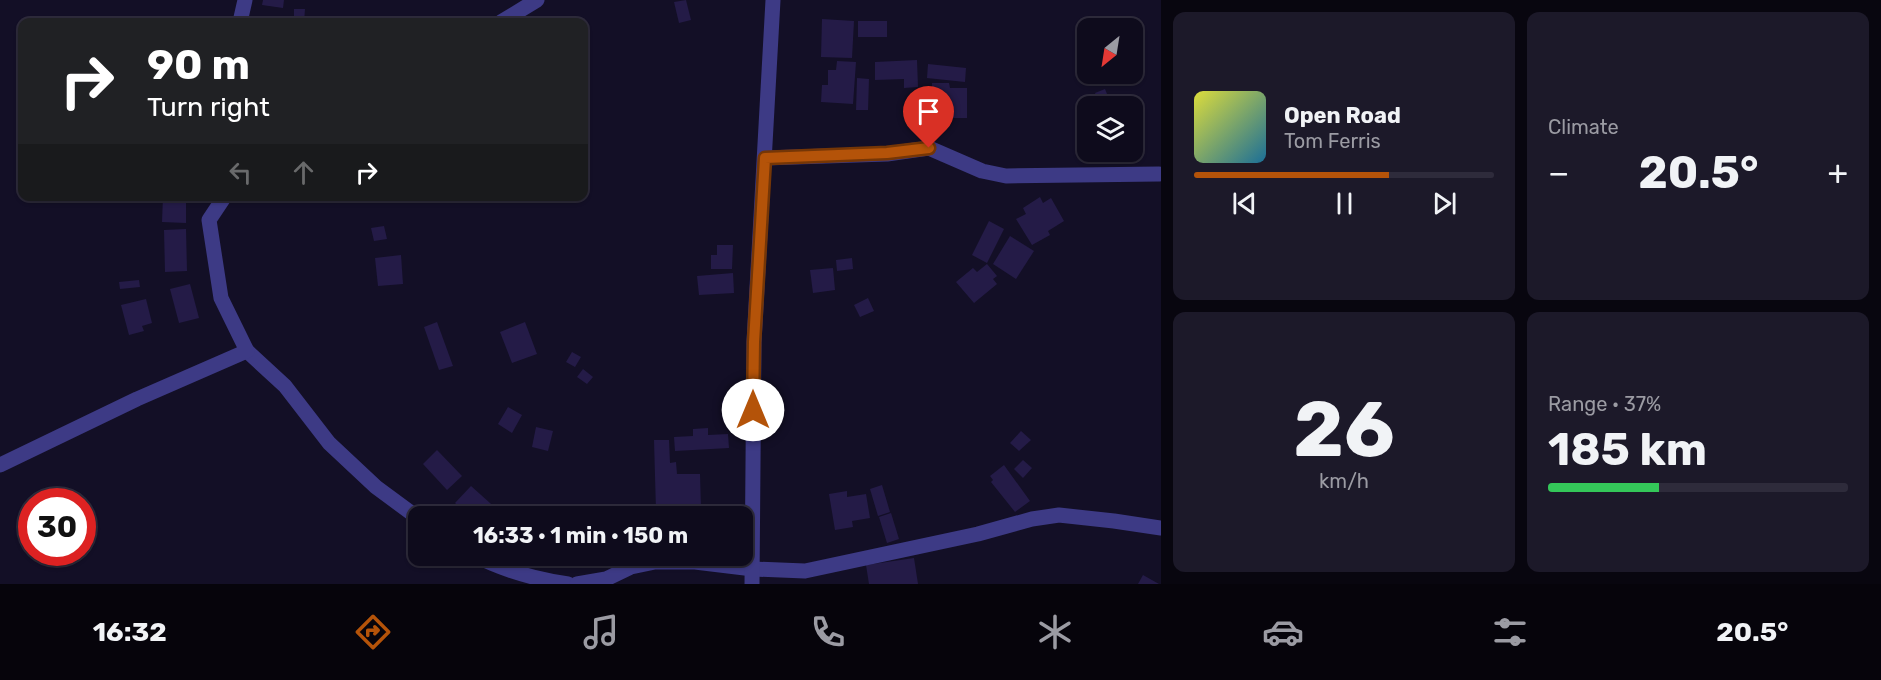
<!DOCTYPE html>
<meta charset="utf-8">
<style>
body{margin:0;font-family:Rubik,sans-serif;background:#1c1929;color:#f1f3f6;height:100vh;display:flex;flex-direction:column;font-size:22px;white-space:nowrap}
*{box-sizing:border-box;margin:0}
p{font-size:20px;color:#9b9ba3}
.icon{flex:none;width:33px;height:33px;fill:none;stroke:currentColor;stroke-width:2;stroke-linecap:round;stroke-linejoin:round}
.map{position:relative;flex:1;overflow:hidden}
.side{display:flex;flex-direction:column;gap:12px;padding:12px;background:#08060f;width:720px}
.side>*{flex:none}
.top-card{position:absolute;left:18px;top:18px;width:570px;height:183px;border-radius:12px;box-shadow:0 2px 4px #0004,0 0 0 2px #2e2b3b;background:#202124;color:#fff;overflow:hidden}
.needle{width:39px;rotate:210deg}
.tools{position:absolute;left:1077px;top:18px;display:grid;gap:12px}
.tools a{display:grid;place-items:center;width:66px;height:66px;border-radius:12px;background:#0e0b1c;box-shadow:0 2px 4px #0004,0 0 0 2px #2e2b3b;font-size:30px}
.speed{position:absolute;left:18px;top:488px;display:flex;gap:12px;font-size:30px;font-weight:700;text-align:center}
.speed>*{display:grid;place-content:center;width:78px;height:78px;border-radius:50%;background:#0e0b1c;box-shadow:0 2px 4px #0004,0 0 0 2px #2e2b3b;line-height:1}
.speed .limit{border:9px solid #d22;background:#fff;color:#111}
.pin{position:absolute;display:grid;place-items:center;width:51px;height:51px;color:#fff;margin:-62px -26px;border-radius:50% 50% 50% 0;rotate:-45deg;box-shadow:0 0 6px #0007}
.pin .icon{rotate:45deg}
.me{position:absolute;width:66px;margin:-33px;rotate:0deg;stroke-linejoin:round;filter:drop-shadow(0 0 4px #0008)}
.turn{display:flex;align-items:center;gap:21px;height:126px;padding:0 30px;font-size:27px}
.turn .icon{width:78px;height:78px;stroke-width:2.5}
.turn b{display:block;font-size:42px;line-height:51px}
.lanes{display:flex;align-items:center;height:57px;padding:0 30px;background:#0003;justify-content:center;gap:30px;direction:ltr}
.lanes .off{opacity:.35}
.big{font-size:45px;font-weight:700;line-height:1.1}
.side .card{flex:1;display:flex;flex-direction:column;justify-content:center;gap:9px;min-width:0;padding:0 21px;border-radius:12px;background:#1c1929}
.side .dial{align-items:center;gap:0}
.dial b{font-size:78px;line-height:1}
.song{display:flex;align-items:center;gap:18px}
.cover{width:72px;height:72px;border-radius:9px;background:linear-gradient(135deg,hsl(60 70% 55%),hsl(200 70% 35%))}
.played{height:6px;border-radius:3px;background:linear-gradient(90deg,#b45309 65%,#2e2b3b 65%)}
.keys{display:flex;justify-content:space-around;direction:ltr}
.heat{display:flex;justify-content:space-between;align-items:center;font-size:33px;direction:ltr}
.charge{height:9px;border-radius:4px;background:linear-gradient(90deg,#34c759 37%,#2e2b3b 0)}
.side .tiles{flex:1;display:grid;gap:12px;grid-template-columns:repeat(2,1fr)}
.trip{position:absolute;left:408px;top:506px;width:345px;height:60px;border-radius:12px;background:#0e0b1c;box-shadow:0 2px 4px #0004,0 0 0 2px #2e2b3b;font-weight:700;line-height:60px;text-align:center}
.menu{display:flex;height:96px;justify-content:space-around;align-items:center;background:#06040b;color:#9b9ba3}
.menu .icon{width:42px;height:42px}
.menu .on{color:#b45309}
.menu b{font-size:27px;color:#f1f3f6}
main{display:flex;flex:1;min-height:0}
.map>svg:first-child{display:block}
</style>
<main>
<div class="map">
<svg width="1161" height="584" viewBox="0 0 1161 584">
<rect width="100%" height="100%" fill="#130f26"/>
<g fill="#241b47">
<path d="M263,0H284L283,8L262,5Z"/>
<path d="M686,0L691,20L679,23L674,2Z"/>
<path d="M294,9H305L304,22L294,21Z"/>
<path d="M822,19L854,21L852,58L821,57Z"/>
<rect x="858" y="21" width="29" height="16"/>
<path d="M917,60L918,87L904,88V79L875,80V62Z"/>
<path d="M837,61L856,62L853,104L821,102L822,85H828V70H836Z"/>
<path d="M928,64L966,68L965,82L927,78Z"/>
<path d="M857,78L869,79L868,110H856Z"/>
<path d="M932,83H949L950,88H967V118H921V88H932Z"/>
<path d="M1105,89L1109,99L1099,103L1095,93Z"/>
<path d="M163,196H186V223L162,222Z"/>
<path d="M1040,197L1043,203L1051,198L1064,221L1048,231L1050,235L1032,245L1016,219L1026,214L1023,208Z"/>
<path d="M989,221L1004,229L987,263L972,255Z"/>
<path d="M384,226L387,239L374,241L371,228Z"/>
<path d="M186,229L187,271L165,272L164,230Z"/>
<path d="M1010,236L1034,251L1016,279L993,264Z"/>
<path d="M717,245H733L732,269H711V255H717Z"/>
<path d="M401,255L403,284L378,286L375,258Z"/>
<path d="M852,258L853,269L837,271L836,260Z"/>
<path d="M987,264L997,276L993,279L997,284L974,303L956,282L973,268L977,272Z"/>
<path d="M833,268L835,290L813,293L810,270Z"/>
<path d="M733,273L734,293L699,295L697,276Z"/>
<path d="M139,280L140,287L120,289L119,282Z"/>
<path d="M190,284L199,318L179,323L170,289Z"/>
<path d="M868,298L874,311L860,317L854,305Z"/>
<path d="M146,299L152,323L142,326L144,331L129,335L121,305Z"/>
<path d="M437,322L453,366L439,370L424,327Z"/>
<path d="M525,322L537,354L512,363L500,332Z"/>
<path d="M572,352L581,357L575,367L566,362Z"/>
<path d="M583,369L593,377L587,384L577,377Z"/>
<path d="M722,401H732L733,420L723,421Z"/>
<path d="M508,407L522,415L512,433L498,424Z"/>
<path d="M536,427L553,431L548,451L532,447Z"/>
<path d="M708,428V435L728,434L729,448L675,451L674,437L693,436V429Z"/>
<path d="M1021,431L1031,440L1019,451L1010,443Z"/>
<path d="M654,440H669L670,463L676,462L677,474H700L701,509L656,511Z"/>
<path d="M437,450L462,476L447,490L423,464Z"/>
<path d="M1023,460L1032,468L1023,478L1014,469Z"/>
<path d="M1004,465L1030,501L1015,512L991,482L993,480L990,476Z"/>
<path d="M882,485L890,512L878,516L870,489Z"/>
<path d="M471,486L500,512L496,516H469L455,503Z"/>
<path d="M847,491V497L866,494L870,518L852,521L853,527L835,530L829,494Z"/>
<path d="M891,513L899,539L887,543L879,517Z"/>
<path d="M914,558L918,584H869L866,565Z"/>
<path d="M1143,575L1159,584H1138Z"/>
</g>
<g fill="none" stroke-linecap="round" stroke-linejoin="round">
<g stroke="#3d3a85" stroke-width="15">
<path d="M240,22L245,0"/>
<path d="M501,22L537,0"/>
<path d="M765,158L887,154L929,148L982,171L1006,176L1159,174"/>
<path d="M247,351L285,386L329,443L376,487L418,518"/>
<path d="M0,465L137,399L247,351L221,298L209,220L225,196"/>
<path d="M474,555C504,571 535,579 568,584"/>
<path d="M577,584L606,579L631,567L655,562H695L753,569L805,571L978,534L1032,519L1059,515L1114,521L1161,528"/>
<path d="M752,584L754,342L773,0"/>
</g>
</g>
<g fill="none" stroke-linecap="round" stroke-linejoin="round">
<g stroke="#753606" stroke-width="15">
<path id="route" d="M753,410L754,342L765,158L887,153L929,148"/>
</g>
<use href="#route" stroke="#b45309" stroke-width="10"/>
</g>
</svg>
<div class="tools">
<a><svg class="needle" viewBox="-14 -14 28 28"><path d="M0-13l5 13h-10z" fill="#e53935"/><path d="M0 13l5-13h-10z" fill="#9b9ba3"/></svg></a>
<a><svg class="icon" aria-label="layers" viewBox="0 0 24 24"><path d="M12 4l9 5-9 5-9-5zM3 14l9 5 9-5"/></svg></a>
</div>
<div class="speed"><div class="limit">30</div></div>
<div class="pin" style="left:929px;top:148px;background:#d93025"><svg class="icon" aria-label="arrive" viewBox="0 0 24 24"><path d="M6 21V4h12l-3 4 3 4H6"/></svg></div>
<svg class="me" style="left:753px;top:410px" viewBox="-20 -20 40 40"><circle r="19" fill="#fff"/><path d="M0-13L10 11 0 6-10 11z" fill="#b45309"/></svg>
<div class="trip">16:33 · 1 min · 150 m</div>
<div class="top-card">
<div class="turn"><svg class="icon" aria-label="right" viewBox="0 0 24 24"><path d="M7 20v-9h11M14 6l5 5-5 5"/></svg><div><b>90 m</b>Turn right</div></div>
<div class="lanes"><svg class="icon off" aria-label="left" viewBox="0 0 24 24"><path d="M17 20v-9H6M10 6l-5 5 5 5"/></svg><svg class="icon off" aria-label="ahead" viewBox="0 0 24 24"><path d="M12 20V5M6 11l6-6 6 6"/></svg><svg class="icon" aria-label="right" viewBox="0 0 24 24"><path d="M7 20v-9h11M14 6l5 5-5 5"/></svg></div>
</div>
</div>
<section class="side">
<div class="tiles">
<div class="card">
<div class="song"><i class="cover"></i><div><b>Open Road</b><p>Tom Ferris</p></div></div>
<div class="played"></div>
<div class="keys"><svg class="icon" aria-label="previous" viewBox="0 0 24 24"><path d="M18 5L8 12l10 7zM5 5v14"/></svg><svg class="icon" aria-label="pause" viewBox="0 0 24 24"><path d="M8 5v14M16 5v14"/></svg><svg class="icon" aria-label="next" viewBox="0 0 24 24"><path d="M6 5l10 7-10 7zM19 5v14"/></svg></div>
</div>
<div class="card"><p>Climate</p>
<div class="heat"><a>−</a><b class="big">20.5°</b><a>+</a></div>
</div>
<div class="card dial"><b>26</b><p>km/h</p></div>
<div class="card"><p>Range · 37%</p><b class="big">185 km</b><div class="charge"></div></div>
</div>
</section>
</main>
<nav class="menu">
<b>16:32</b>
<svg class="icon on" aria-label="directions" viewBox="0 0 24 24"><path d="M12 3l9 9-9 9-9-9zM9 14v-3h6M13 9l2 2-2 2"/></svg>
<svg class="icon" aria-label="music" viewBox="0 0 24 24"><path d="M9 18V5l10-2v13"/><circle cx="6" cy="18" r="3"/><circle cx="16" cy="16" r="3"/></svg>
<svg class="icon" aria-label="phone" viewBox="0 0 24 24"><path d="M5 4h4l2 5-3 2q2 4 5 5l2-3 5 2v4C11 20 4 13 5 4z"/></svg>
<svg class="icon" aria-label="climate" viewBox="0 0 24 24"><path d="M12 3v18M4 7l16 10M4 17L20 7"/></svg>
<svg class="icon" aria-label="car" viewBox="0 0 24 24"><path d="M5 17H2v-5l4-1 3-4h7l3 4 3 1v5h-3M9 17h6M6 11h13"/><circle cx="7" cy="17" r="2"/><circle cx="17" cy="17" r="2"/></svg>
<svg class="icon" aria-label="filters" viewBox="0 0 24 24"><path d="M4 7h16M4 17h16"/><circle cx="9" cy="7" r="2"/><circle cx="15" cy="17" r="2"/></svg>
<b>20.5°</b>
</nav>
